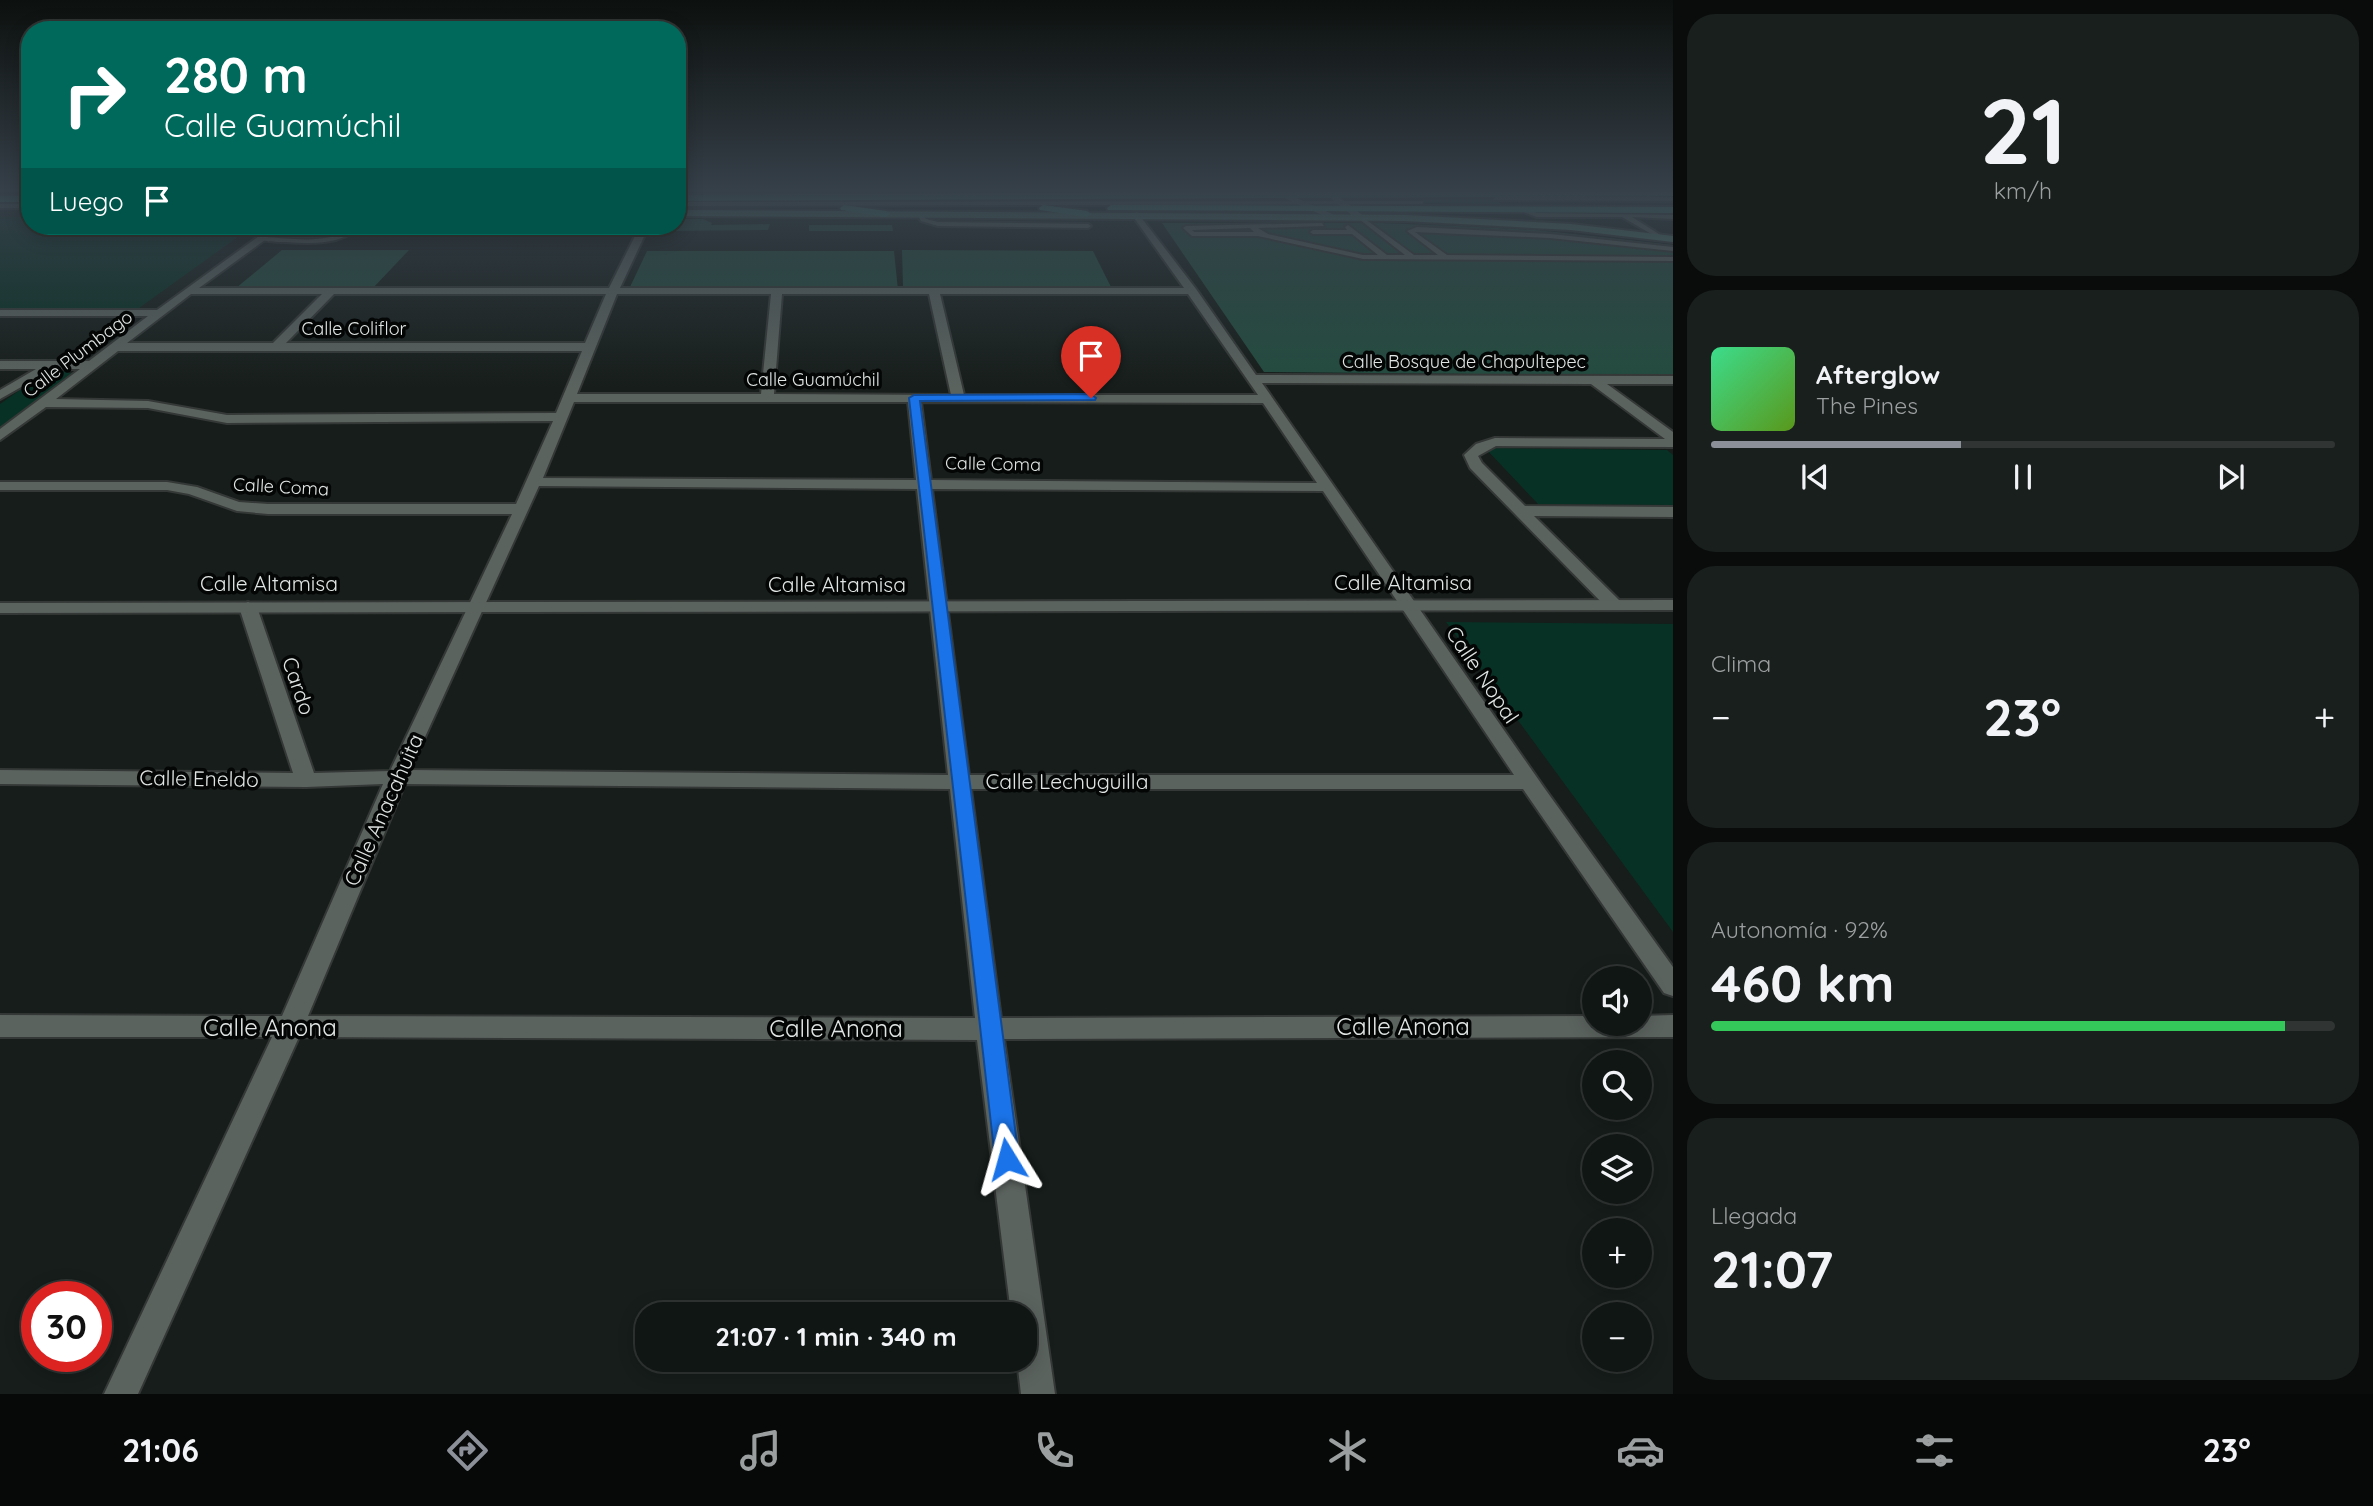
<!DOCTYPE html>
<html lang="es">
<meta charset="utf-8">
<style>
body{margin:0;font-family:Quicksand,sans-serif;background:#191f1d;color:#f1f3f6;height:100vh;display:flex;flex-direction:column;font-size:26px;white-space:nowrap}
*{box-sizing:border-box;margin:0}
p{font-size:23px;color:#9c9fa0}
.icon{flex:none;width:38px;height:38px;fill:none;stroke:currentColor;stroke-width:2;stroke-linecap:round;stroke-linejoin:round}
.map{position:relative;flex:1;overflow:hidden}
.panel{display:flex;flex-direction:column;gap:14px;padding:14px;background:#090c0b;width:700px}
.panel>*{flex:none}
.hud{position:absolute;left:21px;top:21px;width:665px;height:214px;border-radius:28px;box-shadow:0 4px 18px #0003,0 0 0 2px #303534;background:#00695c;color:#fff;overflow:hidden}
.controls{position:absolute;left:1582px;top:966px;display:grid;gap:14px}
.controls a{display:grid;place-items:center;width:70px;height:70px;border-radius:50%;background:#101614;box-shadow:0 4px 18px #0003,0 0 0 2px #303534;font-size:35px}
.speed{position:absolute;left:21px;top:1281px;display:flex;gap:14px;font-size:35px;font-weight:700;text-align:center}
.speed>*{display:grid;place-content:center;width:91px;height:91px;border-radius:50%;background:#101614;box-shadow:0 4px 18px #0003,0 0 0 2px #303534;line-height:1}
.speed .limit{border:10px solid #d22;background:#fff;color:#111}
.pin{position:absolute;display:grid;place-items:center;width:60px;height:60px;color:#fff;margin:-72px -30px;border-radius:50% 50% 50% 0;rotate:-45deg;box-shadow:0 0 7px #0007}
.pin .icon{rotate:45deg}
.me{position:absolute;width:77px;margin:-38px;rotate:352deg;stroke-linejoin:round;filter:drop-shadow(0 0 5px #0008)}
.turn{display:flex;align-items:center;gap:24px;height:147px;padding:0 28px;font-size:32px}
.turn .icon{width:91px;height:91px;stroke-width:2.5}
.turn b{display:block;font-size:49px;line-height:60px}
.then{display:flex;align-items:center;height:66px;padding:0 28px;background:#0003;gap:14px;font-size:26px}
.big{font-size:52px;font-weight:700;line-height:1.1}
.panel .tile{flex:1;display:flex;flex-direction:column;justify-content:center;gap:10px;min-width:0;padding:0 24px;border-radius:28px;background:#191f1d}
.panel .dial{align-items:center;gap:0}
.dial b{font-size:91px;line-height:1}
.song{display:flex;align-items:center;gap:21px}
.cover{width:84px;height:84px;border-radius:10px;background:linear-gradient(135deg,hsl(150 70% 55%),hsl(90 70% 35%))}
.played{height:7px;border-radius:4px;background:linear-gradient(90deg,#8c9099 40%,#303534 40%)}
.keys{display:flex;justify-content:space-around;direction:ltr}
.heat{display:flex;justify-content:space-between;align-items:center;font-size:38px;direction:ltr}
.charge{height:10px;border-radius:5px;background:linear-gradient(90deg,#34c759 92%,#303534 0)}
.trip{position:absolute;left:635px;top:1302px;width:402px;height:70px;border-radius:28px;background:#101614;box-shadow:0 4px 18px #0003,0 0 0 2px #303534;font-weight:700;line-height:70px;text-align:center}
.tab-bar{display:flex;height:112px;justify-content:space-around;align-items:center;background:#060908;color:#9c9fa0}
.tab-bar .icon{width:49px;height:49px}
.tab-bar .selected{color:#8c9099}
.tab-bar b{font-size:32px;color:#f1f3f6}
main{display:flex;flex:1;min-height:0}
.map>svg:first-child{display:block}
</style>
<main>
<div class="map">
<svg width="1673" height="1394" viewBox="0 0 1673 1394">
<rect width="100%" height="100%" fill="#161d1a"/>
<g fill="#083125">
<path d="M0,217H30V226H253L135,311L0,310Z"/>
<path d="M62,370L72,374L0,429V404L40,376Z"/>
<path d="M1485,448L1667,450L1673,455V505L1538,504Z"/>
<path d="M1446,622L1673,624V932Z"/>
</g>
<g fill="#234c3f">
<path d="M1416,198H1493L1501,204L1423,203Z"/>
<path d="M687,219H703L712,223L711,225L770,224L768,230L673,231L677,221Z"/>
<path d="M1162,223H1381L1457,226L1536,230L1673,245V376L1264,372Z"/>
<path d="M809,225H892L893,231H809Z"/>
<path d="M305,226H344L331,238H291Z"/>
<path d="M282,250H409L373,288H236Z"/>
<path d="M902,250L1093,251L1111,287H903Z"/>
<path d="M647,251H894L898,290L630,287Z"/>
</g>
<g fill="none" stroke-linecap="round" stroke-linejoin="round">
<g stroke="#343836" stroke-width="4">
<g id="service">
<path d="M1495,197H1673V201L1493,200Z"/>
<path d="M1424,201L1422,204L677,206V202Z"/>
<rect x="0" y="204" width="30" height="4"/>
<path d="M1520,207L1538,213L1673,215V219L1632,217L1662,236L1660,239L1622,217H1537L1518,210Z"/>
<path d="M920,212L926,219L938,222L1088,224L1091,226L1088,228L938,226L921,221L917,214Z"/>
<path d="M1361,216L1414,255H1438L1407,231L1417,227L1550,234L1673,247V251L1550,238L1415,232L1447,255L1673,257V261L1363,259L1258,236H1192L1183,228L1186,226L1322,223L1324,226L1258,228L1268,234L1363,255H1378L1352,234H1313L1310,232L1313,230H1347L1345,227L1348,225L1387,255H1405L1359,219ZM1250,228L1254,232H1194L1192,230Z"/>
<path d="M354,226H361C341,245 313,244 286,242C277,242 266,242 259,239L262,237C293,238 328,246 354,226Z"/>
</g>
</g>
<g stroke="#343836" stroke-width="4">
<path id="minor" d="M1137,212L1196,289L1256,375L1673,376V384H1607L1673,432V447L1496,446L1478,456L1482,463L1525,506L1673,507V517L1534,516L1620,601L1623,605L1620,609H1608L1470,468L1464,455L1476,444L1495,438L1665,439L1591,384L1262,383L1545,789L1673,967V996L1664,993L1523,789H971L1001,1018L1594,1016V1024H1640V1016L1673,1015V1037L1004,1039L1055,1394H1021L1017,1360H1026V1314H1011L977,1040L299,1037L138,1394H104L272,1037H0V1015L282,1016L383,784L306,787L0,784V770L293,773L239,607L248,602L257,607L314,773L390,771L512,514H268L237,511L189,494L167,490H0V482H167L197,487L239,502L268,504H516L553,421L227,423L148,408L46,407L0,440V429L80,369H53L0,399V390L36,369H0V361H89L148,316H0V310H157L273,226H284L199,288H609L640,226H649L620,288H1184L1132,215ZM191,294H322L273,343H127ZM334,294H606L585,343H286ZM617,294H771L761,394H577ZM782,294H929L951,395L774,394ZM940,294H1188L1258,395H964ZM118,351H582L556,413L227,415L148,401L56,399ZM574,402H908L916,480L543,478ZM921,402L1263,403L1317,483L931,480ZM539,486L917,489L948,775L410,770ZM932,489L1323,491L1514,775H969ZM405,784L950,789L975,1018L308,1016Z"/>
</g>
<g stroke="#343836" stroke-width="4">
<g id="tertiary">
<path d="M1271,192H1283L1341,218L1333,220Z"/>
<path d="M1323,192H1333L1366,218L1358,220Z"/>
<path d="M1673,600V610L0,613V603Z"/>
</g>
</g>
<g stroke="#343836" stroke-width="4">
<path id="secondary" d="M677,210L1405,215L1571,224L1673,236V242L1571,230L1405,221L677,216Z"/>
</g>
<g stroke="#343836" stroke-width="4">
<g id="primary">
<path d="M1285,192H1673V196L677,201V195Z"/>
<rect x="0" y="196" width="30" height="6"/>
<path d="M844,205L886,211L890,214L886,217L841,210L840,208Z"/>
<path d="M1043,205L1087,211L1091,214L1087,217L1040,210L1039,208Z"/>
<path d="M1111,205L1673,207V213L1108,210L1107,208Z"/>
</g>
</g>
<use href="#service" fill="#5b635f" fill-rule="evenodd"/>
<use href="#minor" fill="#5b635f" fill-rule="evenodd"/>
<use href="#tertiary" fill="#5b635f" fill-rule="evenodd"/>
<use href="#secondary" fill="#4f7a6d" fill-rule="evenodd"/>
<use href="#primary" fill="#42927b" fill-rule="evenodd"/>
</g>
<linearGradient id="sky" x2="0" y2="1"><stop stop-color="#0c100e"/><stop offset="0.49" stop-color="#364049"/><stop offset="1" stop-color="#364049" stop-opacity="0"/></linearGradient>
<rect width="1673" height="388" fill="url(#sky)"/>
<path fill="#1a73e8" stroke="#114b97" stroke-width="2" d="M1091,394L1096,398L1095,400L920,401L1019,1159L1015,1167L1007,1170L998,1167L995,1159L909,398L914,395Z"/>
<g text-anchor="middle" stroke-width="7" stroke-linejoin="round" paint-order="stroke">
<g font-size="18" fill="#e1e6e4" stroke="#040606">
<text x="354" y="335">Calle Coliflor</text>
<text transform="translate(78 354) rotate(-37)" y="6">Calle Plumbago</text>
<text x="1464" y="368">Calle Bosque de Chapultepec</text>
<text x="813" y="386">Calle Guamúchil</text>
<text transform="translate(993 464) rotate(1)" y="6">Calle Coma</text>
<text transform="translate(281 487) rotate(3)" y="6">Calle Coma</text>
</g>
<g font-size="21" fill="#e1e6e4" stroke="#040606">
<text x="1403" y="590">Calle Altamisa</text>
<text x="269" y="591">Calle Altamisa</text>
<text x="837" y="592">Calle Altamisa</text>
<text transform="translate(1482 675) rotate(56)" y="7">Calle Nopal</text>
<text transform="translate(298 686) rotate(71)" y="7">Cardo</text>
<text transform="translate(199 779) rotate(1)" y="7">Calle Eneldo</text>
<text x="1067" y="789">Calle Lechuguilla</text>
<text transform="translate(384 810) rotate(-66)" y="7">Calle Anacahuita</text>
</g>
<g font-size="24" fill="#e1e6e4" stroke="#040606">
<text x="1403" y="1035">Calle Anona</text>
<text x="270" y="1036">Calle Anona</text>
<text x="836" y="1037">Calle Anona</text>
</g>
</g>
</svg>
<div class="controls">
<a><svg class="icon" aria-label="sound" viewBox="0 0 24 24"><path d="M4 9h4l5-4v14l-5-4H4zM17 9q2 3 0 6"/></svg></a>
<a><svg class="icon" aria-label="search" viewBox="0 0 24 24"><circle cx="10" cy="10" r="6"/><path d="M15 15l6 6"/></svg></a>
<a><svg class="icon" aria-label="layers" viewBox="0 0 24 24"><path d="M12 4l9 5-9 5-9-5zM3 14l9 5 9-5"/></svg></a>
<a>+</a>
<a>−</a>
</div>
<div class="speed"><div class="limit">30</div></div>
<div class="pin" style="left:1091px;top:398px;background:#d93025"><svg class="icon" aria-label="arrive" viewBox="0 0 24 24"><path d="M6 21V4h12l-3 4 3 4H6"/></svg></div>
<svg class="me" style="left:1007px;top:1159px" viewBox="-20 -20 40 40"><path d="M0-17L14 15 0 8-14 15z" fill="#1a73e8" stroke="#fff" stroke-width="4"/></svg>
<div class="trip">21:07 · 1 min · 340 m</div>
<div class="hud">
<div class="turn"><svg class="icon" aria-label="right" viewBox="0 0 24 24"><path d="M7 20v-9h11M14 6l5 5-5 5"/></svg><div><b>280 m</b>Calle Guamúchil</div></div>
<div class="then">Luego<svg class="icon" aria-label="arrive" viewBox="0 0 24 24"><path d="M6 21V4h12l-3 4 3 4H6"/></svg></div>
</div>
</div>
<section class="panel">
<div class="tile dial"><b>21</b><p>km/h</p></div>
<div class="tile">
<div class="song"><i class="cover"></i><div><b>Afterglow</b><p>The Pines</p></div></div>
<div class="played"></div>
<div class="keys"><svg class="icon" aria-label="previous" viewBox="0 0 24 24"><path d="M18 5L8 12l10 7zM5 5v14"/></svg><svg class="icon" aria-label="pause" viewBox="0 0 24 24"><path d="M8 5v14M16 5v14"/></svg><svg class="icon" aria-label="next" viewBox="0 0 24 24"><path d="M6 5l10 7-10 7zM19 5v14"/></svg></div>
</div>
<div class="tile"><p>Clima</p>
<div class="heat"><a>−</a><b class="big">23°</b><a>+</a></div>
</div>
<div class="tile"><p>Autonomía · 92%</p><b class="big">460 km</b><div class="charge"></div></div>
<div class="tile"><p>Llegada</p><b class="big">21:07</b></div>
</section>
</main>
<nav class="tab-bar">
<b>21:06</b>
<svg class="icon selected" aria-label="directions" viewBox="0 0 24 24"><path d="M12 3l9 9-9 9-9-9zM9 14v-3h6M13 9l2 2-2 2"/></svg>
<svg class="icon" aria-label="music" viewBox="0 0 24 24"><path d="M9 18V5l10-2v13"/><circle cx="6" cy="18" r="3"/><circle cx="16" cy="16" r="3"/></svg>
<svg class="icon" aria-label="phone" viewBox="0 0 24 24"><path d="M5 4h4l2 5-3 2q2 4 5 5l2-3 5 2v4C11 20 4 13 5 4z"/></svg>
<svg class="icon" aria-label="climate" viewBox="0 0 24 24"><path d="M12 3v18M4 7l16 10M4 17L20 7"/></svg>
<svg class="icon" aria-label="car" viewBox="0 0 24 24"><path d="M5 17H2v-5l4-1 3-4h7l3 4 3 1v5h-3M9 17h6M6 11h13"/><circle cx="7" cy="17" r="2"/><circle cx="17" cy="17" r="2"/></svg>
<svg class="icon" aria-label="filters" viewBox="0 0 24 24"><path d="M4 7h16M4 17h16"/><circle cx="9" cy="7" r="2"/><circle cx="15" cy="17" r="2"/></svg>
<b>23°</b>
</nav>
